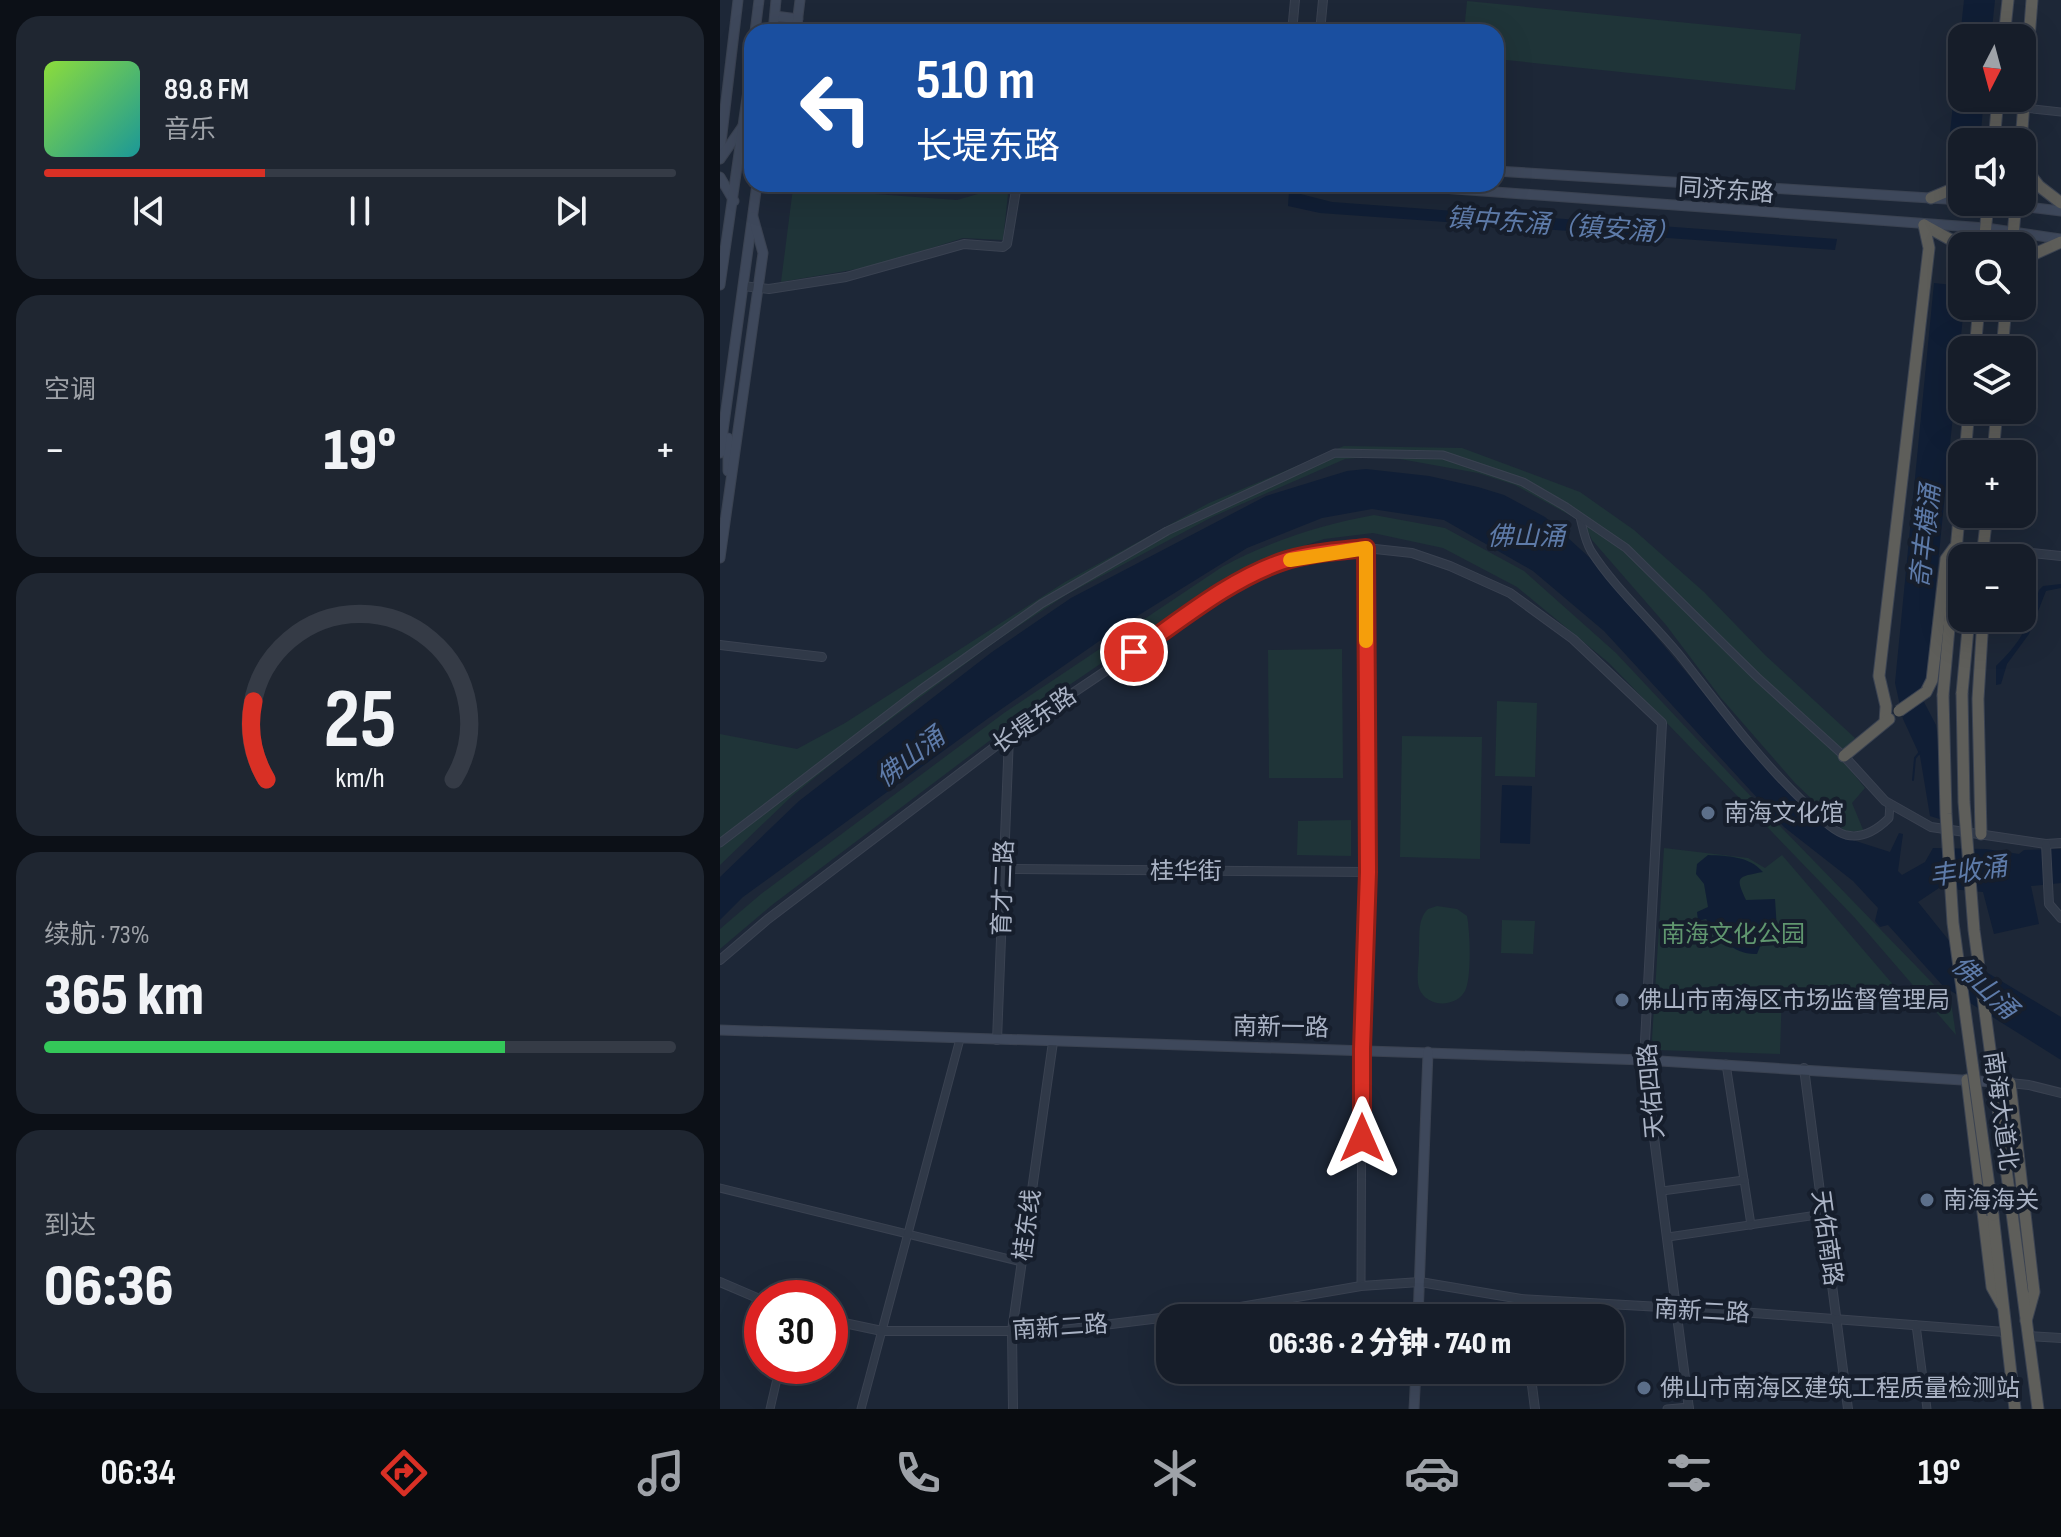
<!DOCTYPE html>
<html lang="zh">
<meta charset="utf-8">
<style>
body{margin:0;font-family:"Sofia Sans Condensed","Noto Sans SC",sans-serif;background:#1f2631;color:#f1f3f6;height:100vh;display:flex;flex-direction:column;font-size:30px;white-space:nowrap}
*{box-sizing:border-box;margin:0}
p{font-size:26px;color:#9ea2a8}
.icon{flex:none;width:44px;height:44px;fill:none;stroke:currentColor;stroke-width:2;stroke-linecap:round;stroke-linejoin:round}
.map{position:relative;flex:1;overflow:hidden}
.drawer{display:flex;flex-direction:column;gap:16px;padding:16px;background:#0c1017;width:720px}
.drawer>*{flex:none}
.banner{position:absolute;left:24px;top:24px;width:760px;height:168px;border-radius:24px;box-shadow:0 8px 32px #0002,0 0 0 2px #353b46;background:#1a4fa0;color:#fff;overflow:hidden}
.needle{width:52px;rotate:186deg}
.controls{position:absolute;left:1228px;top:24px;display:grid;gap:16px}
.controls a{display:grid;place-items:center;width:88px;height:88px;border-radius:16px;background:#161d29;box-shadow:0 8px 32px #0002,0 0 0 2px #353b46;font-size:40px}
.speed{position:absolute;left:24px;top:1280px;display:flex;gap:16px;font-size:40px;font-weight:700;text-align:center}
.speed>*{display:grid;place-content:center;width:104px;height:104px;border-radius:50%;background:#161d29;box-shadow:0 8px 32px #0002,0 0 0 2px #353b46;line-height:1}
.speed .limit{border:12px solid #d22;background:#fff;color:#111}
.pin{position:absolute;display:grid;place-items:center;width:68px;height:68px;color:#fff;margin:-34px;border:4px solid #fff;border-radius:50%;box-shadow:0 2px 8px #0007}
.me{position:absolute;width:88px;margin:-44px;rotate:0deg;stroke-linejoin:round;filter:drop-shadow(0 0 6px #0008)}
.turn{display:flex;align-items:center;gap:28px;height:168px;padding:0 40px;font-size:36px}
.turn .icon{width:104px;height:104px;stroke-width:2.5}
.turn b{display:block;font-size:56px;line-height:68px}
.big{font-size:60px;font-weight:800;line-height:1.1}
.drawer .tile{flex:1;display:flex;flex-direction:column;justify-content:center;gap:12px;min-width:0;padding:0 28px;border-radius:24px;background:#1f2631}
.drawer .dial{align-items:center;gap:0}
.dial svg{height:208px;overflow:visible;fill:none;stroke:#353b46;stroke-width:7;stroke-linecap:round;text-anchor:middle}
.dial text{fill:#f1f3f6;stroke:none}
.song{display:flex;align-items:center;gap:24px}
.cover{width:96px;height:96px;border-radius:12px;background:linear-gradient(135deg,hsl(90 70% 55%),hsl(180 70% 35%))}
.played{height:8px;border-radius:4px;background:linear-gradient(90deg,#d93025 35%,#353b46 35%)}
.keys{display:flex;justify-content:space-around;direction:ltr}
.heat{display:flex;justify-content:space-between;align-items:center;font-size:44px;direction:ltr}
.charge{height:12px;border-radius:6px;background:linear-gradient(90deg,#34c759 73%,#353b46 0)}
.trip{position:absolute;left:436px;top:1304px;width:468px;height:80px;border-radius:24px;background:#161d29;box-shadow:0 8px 32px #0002,0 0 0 2px #353b46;font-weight:800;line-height:80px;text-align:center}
.menu{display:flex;height:128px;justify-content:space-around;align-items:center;background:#090c10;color:#9ea2a8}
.menu .icon{width:56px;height:56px}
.menu .selected{color:#d93025}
.menu b{font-size:36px;color:#f1f3f6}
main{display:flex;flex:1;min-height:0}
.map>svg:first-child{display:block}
</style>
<main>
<section class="drawer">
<div class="tile">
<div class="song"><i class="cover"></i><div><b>89.8 FM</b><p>音乐</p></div></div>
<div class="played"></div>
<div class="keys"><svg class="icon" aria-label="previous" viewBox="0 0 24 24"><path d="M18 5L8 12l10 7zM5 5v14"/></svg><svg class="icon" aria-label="pause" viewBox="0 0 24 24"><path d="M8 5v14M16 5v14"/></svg><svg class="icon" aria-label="next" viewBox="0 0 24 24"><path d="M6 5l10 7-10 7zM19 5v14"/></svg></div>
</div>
<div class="tile"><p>空调</p>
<div class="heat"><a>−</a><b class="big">19°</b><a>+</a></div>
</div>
<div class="tile dial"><svg viewBox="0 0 100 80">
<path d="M14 69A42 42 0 1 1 86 69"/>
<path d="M14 69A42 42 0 0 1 9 39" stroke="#d93025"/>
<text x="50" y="56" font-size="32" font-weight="700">25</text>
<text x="50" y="72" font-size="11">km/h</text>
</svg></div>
<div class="tile"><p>续航 · 73%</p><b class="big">365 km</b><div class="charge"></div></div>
<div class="tile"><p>到达</p><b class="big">06:36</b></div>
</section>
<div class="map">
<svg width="1341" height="1409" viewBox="0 0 1341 1409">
<rect width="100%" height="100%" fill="#1d2737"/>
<g fill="#1f3438">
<path d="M747,1L1081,34L1075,90L776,59V32H744Z"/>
<path d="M289,185L283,240L243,238L155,266L61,282L73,188L237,200Z"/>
<path d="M624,446L742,448L860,492L914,530L984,592L1045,655L1135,738L1119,756L1145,788L1132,803L1144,832L1125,831L1075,783L1001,698L946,625L872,540L864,523L795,485L758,473L680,459L649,457L625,459L492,517L346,595L279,639L129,750L72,796L0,865V734L77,749L125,723L345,582L489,503Z"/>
<path d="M654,515L725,528L804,571L896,653L1020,785L1231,1002L1236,1035L1134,917L889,663L797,587L723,548L653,533L604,539L537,562L508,577L289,726L52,905L0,949V929L41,894L284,713L502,567C550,541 600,525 654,515Z"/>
<path d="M622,649L623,778H549L548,650Z"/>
<path d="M777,701L817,703L815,777L775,776Z"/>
<path d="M682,736L762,737L760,859L680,857Z"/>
<path d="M631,820V856L577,855L578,821Z"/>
<path d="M944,848L1028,858L1045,868L1062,855L1182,995L1062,989L1060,1054L936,1050L932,1039Z"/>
<path d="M717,906L737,909L747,916C750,931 752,978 745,991C736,1008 706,1008 699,988C696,977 699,962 699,950C700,935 697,920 708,909Z"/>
<path d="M782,920L815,921L813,954L781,953Z"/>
</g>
<g fill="#101e35">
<path d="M1244,0H1275L1271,38H1242V98H1264L1260,142H1242V154L1228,152Z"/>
<path d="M569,191L612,202L1117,239L1115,250L600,213L568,206Z"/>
<path d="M1214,283L1242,286V306H1244L1204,702L1216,725L1229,822L1210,816L1200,756L1183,719L1175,683Z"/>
<path d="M646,469L709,476L758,487L784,495L825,517L870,558L1063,787L1117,835L1170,852L1179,833L1183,834L1178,871L1182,875L1205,862L1213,848L1266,849L1299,854L1304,850L1341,849V883L1311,886L1319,924L1274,934L1263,892L1219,888L1198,902L1243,958L1341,1017V1060L1223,986L1168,925L1160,927L1155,921L1158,908L1133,881L1064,827L884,631L813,571L724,520L652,509L602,518L527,548L398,628L270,717L23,897L0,920V877L79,801L272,652L351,598L546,496L627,471Z"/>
<path d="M1341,584V588L1326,591L1309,634L1287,664L1281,684L1276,685V666C1303,640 1308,626 1319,590L1323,586Z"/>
<path d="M782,785L812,786L810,844L780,843Z"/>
<path d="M988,855C1008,856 1029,856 1043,872C1017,877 1015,876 1026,900L1055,899L1057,930L1055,933L1054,930L1048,932L1046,942L1041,944L1037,954C1013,955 999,937 986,919L978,921L977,912L988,907L984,884L976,874L977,864Z"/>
</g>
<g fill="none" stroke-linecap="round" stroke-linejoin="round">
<path stroke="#101e35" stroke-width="2" d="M1193,780L1195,758L1200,752"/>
<g stroke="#3a4251" stroke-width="9">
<g id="minor">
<path d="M1304,108L1341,112"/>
<path d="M860,517C863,529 865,541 871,551C896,590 933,622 962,658C1002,709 1040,761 1088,806C1099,816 1112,831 1126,835C1143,839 1158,829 1169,818L1170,804"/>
<path d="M0,843L200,690L321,604L447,531L615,453L723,455L803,482L846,507L906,548L1037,677L1124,756"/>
<path d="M1006,1064L1031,1225"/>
<path d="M0,1188L302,1262"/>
<path d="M942,1191L1024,1180"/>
<path d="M948,1237L1104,1214"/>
<path d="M641,1286L642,1049"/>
<path d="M1196,1325L1207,1409"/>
<path d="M50,1409L60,1366"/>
<path d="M141,1409L240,1039"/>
<path d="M947,1409L969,1407"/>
</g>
</g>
<g stroke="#3a4251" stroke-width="10">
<g id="tertiary">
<path d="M572,32L575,0"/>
<path d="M600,32L603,0"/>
<path d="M23,286L49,289L126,277L244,244L283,247L287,244L297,184"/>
<path d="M1264,548L1341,556"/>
<path d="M0,645L102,657"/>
<path d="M1124,756L1165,801L1211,827L1326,844L1341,843"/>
<path d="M1326,844L1329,904L1341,918"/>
<path d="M284,869L648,872"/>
<path d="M0,960L48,919L289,736L515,584L562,562L646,548L692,553L730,566L790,593L853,639L942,723L924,1060L969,1409"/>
<path d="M277,1040L289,736"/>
<path d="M642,1049L648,872L646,548"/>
<path d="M1084,1068L1128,1409"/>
<path d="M1290,1083L1309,1085L1341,1093"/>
<path d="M0,1282L42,1300"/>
<path d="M801,1299L803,1318"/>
<path d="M110,1320L162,1331H335L497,1311L641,1286L700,1282L801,1299L994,1310L1285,1332"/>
<path d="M1308,1336L1341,1338"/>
<path d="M810,1370L815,1409"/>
<path d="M293,1409L292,1331L333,1042"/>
</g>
</g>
<g stroke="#3a4251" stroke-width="11">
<g id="secondary">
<path d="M55,16L78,19"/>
<path d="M35,32L39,0"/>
<path d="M53,32L56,0"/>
<path d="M76,32L80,0"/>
<path d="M0,151L18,0"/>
<path d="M0,159L23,126"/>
<path d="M776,171L1242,200"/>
<path d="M0,177L14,201"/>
<path d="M171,184H202"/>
<path d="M668,184L1266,228L1341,239"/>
<path d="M1265,202L1341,211"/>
<path d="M0,285L32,63"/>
<path d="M8,438V471"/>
<path d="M0,453L37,184"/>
<path d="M0,558L43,253L33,217"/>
<path d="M0,1030L924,1060L1290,1083"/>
<path d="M698,1318L708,1052"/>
<path d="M694,1409L696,1370"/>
</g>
</g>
<g stroke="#3b4352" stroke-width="13">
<g id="trunk">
<path d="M1284,38L1288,0"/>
<path d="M1274,142L1278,98"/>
<path d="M1301,142L1312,0"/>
<path d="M1302,164L1319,186L1341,203"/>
<path d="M1211,198L1242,185"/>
<path d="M1204,225L1242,246"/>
<path d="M1264,246L1268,202"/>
<path d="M1292,246L1296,202"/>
<path d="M1302,266L1312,255L1341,242"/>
<path d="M1255,350L1259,306"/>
<path d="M1282,350L1286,306"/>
<path d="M1245,454L1249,410"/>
<path d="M1273,454L1277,410"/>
<path d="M1262,558L1267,514"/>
<path d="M1206,692L1212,680L1226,559L1234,548"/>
<path d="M1242,693L1249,618"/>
<path d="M1223,695L1242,484"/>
<path d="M1165,722L1166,706L1159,676L1209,248L1204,225"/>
<path d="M1124,756L1169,719"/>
<path d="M1261,834L1258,699L1263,618"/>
<path d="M1247,1080L1272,1287L1282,1305"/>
<path d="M1290,1083L1314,1292L1306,1321"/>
<path d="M1292,1213L1318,1409"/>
<path d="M1273,1215L1295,1409"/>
</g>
</g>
<use href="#minor" stroke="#303948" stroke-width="7"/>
<use href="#tertiary" stroke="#303948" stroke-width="8"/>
<use href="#secondary" stroke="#3e485b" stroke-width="9"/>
<use href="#trunk" stroke="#5e5e5a" stroke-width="11"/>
<g stroke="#3b4352" stroke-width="13" stroke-linecap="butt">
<g id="trunk-bridge">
<path d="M1242,693L1244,802L1254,930L1292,1213"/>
<path d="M1223,695L1226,814L1233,923L1273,1215"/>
<path d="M1179,711L1206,692"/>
</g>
</g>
<use href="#trunk-bridge" stroke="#5e5e5a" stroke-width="11"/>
</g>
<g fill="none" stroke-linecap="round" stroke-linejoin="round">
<g stroke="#8d1f18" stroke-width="20">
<path id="route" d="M414,652C460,621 507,581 561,562C587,553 618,551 646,548L648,872L642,1049V1138"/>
</g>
<use href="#route" stroke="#d93025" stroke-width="14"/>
<path stroke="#f59e0b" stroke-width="14" d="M570,560L646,548V641"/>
</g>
<g fill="#5c6f8a" stroke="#161e2c" stroke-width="3">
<circle cx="988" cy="813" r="8"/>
<circle cx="902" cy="1000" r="8"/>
<circle cx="1207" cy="1200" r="8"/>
<circle cx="924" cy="1388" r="8"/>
</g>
<g text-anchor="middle" stroke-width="8" stroke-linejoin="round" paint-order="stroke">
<g font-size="24" fill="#aab3c5" stroke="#161e2c">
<text transform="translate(1006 190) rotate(4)" y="8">同济东路</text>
<text transform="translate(314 720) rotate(-35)" y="8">长堤东路</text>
<text x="466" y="879">桂华街</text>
<text transform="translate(283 888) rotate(-88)" y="8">育才二路</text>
<text transform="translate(561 1027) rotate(1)" y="8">南新一路</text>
<text transform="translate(931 1091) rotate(-95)" y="8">天佑四路</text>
<text transform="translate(1281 1111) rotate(82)" y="8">南海大道北</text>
<text transform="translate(307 1225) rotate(-82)" y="8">桂东线</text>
<text transform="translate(1107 1238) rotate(82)" y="8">天佑南路</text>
<text transform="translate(982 1311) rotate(3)" y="8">南新二路</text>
<text transform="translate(340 1327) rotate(-4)" y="8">南新二路</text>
</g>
<g font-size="24" fill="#aab3c5" stroke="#161e2c" text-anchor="start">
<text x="1004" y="821">南海文化馆</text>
<text x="918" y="1008">佛山市南海区市场监督管理局</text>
<text x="1223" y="1208">南海海关</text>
<text x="940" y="1396">佛山市南海区建筑工程质量检测站</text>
</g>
<g font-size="24" fill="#60976f" stroke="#161e2c">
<text x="1013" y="942">南海文化公园</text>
</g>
<g font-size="26" font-style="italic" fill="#5e7ba9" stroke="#161e2c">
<text transform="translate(843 225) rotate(4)" y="9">镇中东涌（镇安涌）</text>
<text x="806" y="545">佛山涌</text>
<text transform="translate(1205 536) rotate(-84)" y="9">奇丰横涌</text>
<text transform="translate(190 757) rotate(-38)" y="9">佛山涌</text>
<text transform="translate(1248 871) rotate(-8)" y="9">丰收涌</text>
<text transform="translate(1265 987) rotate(43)" y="9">佛山涌</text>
</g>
</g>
</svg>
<div class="controls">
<a><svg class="needle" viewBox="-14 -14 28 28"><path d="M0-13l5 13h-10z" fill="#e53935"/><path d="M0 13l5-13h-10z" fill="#9ea2a8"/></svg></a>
<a><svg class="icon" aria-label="sound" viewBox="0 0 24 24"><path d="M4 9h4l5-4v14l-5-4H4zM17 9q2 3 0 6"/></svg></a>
<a><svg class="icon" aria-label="search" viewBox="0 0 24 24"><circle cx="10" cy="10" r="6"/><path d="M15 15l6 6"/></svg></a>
<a><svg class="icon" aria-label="layers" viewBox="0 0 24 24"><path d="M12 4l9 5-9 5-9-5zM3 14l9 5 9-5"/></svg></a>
<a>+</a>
<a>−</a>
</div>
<div class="speed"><div class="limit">30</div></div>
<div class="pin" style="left:414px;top:652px;background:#d93025"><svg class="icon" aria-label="arrive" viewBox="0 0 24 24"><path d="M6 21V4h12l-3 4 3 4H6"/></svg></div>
<svg class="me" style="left:642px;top:1138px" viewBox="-20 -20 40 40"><path d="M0-17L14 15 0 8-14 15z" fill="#d93025" stroke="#fff" stroke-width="4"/></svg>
<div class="trip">06:36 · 2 分钟 · 740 m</div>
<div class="banner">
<div class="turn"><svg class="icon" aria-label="left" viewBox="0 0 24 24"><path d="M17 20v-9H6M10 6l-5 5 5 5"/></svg><div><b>510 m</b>长堤东路</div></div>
</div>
</div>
</main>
<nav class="menu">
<b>06:34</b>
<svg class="icon selected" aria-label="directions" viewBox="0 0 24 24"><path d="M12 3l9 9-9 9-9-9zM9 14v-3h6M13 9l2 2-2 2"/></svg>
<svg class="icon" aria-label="music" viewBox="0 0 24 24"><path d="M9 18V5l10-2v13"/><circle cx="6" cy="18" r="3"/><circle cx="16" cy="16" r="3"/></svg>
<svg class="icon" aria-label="phone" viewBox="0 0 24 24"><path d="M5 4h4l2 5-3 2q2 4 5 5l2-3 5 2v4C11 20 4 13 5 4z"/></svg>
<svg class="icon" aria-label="climate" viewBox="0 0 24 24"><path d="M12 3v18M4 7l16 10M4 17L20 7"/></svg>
<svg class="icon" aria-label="car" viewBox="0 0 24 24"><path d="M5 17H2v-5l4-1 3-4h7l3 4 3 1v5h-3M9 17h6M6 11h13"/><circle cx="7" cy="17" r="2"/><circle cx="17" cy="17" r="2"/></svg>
<svg class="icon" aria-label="filters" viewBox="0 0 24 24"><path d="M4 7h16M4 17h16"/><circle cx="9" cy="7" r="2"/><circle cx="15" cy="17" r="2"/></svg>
<b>19°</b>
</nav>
